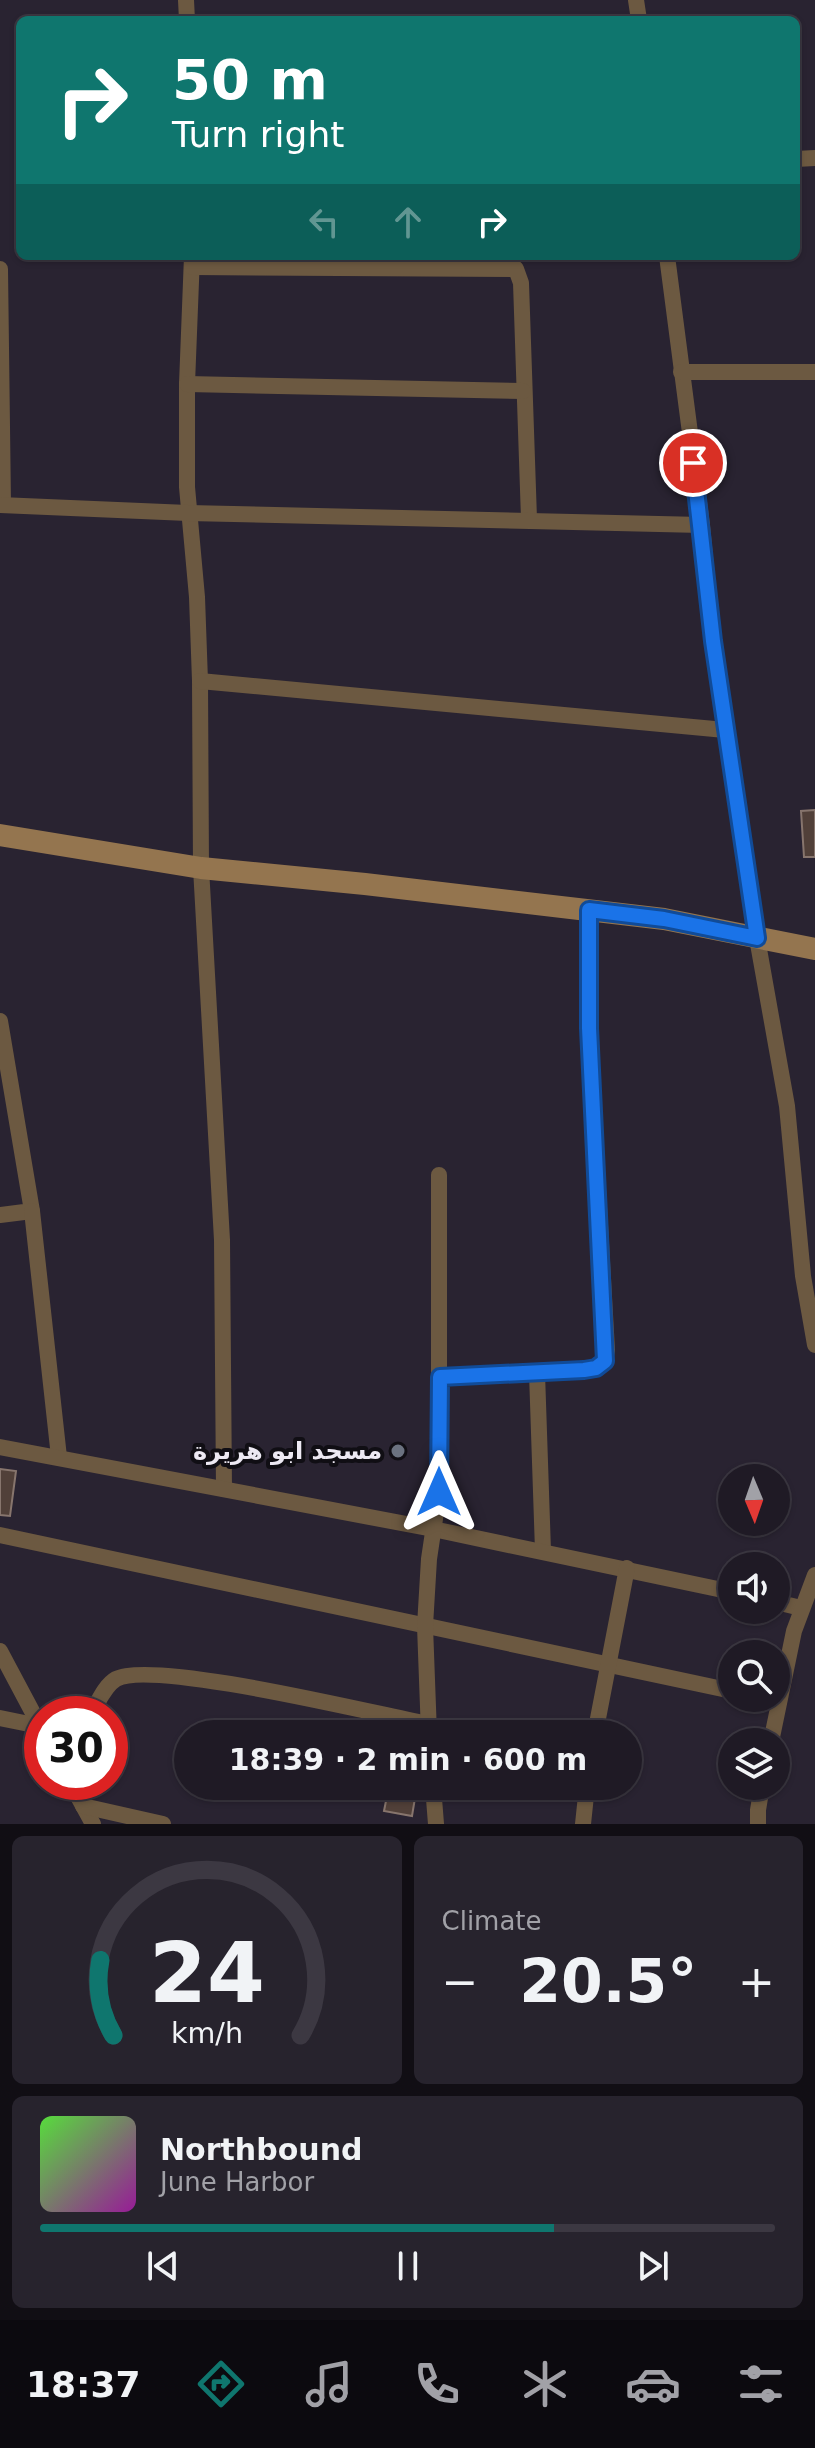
<!DOCTYPE html>
<meta charset="utf-8">
<style>
body{margin:0;font-family:"DejaVu Sans",Cairo,sans-serif;background:#27232d;color:#f1f3f6;height:100vh;display:flex;flex-direction:column;font-size:30px;white-space:nowrap}
*{box-sizing:border-box;margin:0}
p{font-size:26px;color:#a1a1a7}
.icon{flex:none;width:44px;height:44px;fill:none;stroke:currentColor;stroke-width:2;stroke-linecap:round;stroke-linejoin:round}
.map{position:relative;height:1824px;overflow:hidden}
.details{display:flex;flex-direction:column;gap:12px;padding:12px;background:#110e14;flex:1}
.details>*{flex:none}
.top-card{position:absolute;left:16px;top:16px;width:784px;height:244px;border-radius:12px;box-shadow:0 2px 6px #0004,0 0 0 2px #3c3842;background:#0f766e;color:#fff;overflow:hidden}
.needle{width:52px;rotate:178deg}
.fabs{position:absolute;left:718px;top:1464px;display:grid;gap:16px}
.fabs a{display:grid;place-items:center;width:72px;height:72px;border-radius:50%;background:#1f1a25;box-shadow:0 2px 6px #0004,0 0 0 2px #3c3842;font-size:40px}
.speed{position:absolute;left:24px;top:1696px;display:flex;gap:16px;font-size:40px;font-weight:700;text-align:center}
.speed>*{display:grid;place-content:center;width:104px;height:104px;border-radius:50%;background:#1f1a25;box-shadow:0 2px 6px #0004,0 0 0 2px #3c3842;line-height:1}
.speed .limit{border:12px solid #d22;background:#fff;color:#111}
.pin{position:absolute;display:grid;place-items:center;width:68px;height:68px;color:#fff;margin:-34px;border:4px solid #fff;border-radius:50%;box-shadow:0 2px 8px #0007}
.me{position:absolute;width:88px;margin:-44px;rotate:0deg;stroke-linejoin:round;filter:drop-shadow(0 0 6px #0008)}
.turn{display:flex;align-items:center;gap:28px;height:168px;padding:0 24px;font-size:36px}
.turn .icon{width:104px;height:104px;stroke-width:2.5}
.turn b{display:block;font-size:56px;line-height:68px}
.lanes{display:flex;align-items:center;height:76px;padding:0 24px;background:#0003;justify-content:center;gap:40px;direction:ltr}
.lanes .off{opacity:.35}
.big{font-size:60px;font-weight:600;line-height:1.1}
.details .widget{flex:1;display:flex;flex-direction:column;justify-content:center;gap:12px;min-width:0;padding:0 28px;border-radius:12px;background:#27232d}
.details .dial{align-items:center;gap:0}
.dial svg{height:208px;overflow:visible;fill:none;stroke:#3c3842;stroke-width:7;stroke-linecap:round;text-anchor:middle}
.dial text{fill:#f1f3f6;stroke:none}
.song{display:flex;align-items:center;gap:24px}
.cover{width:96px;height:96px;border-radius:12px;background:linear-gradient(135deg,hsl(110 70% 55%),hsl(300 70% 35%))}
.played{height:8px;border-radius:4px;background:linear-gradient(90deg,#0f766e 70%,#3c3842 70%)}
.keys{display:flex;justify-content:space-around;direction:ltr}
.heat{display:flex;justify-content:space-between;align-items:center;font-size:44px;direction:ltr}
.details .tiles{flex:1;display:grid;gap:12px;grid-template-columns:1fr 1fr}
.widget:last-child{grid-column:span 2}
.trip{position:absolute;left:174px;top:1720px;width:468px;height:80px;border-radius:40px;background:#1f1a25;box-shadow:0 2px 6px #0004,0 0 0 2px #3c3842;font-weight:600;line-height:80px;text-align:center}
.tab-bar{display:flex;height:128px;justify-content:space-around;align-items:center;background:#0c0a0f;color:#a1a1a7}
.tab-bar .icon{width:56px;height:56px}
.tab-bar .selected{color:#0f766e}
.tab-bar b{font-size:36px;color:#f1f3f6}
.map>svg:first-child{display:block}
</style>
<div class="map">
<svg width="815" height="1824" viewBox="0 0 815 1824">
<rect width="100%" height="100%" fill="#292331"/>
<g fill="#514039" stroke="#87756d" stroke-width="2">
<path d="M815,810V857H804L801,811Z"/>
<path d="M0,1469L16,1471L10,1516L0,1515Z"/>
<path d="M389,1786H417L412,1816L384,1811Z"/>
</g>
<g fill="none" stroke-linecap="round" stroke-linejoin="round">
<g stroke="#6c5941" stroke-width="16">
<path d="M186,0L187,20"/>
<path d="M636,0L639,20"/>
<path d="M796,159L815,158"/>
<path d="M192,256L187,384V487L197,597L200,681L201,868L222,1240L224,1489"/>
<path d="M667,256L702,525L713,641L757,938L787,1106L803,1276L815,1345"/>
<path d="M192,267L516,269L521,283L529,519"/>
<path d="M0,269L3,505"/>
<path d="M681,372H815"/>
<path d="M187,384L523,391"/>
<path d="M0,505L188,513L702,525"/>
<path d="M200,681L725,730"/>
<path d="M0,1021L32,1211L0,1215"/>
<path d="M32,1211L59,1457"/>
<path d="M537,1373L543,1551"/>
<path d="M440,1377L584,1370L596,1368L605,1361L607,1350L589,1028V910"/>
<path d="M0,1447L433,1529L732,1592"/>
<path d="M0,1535L732,1691"/>
<path d="M776,1602L801,1608"/>
<path d="M0,1651L42,1730"/>
<path d="M761,1698L779,1702"/>
<path d="M91,1714C98,1703 104,1686 116,1679C152,1659 376,1714 428,1724"/>
<path d="M0,1718L39,1726"/>
<path d="M429,1734L425,1626L429,1559L439,1492V1175"/>
<path d="M595,1734L627,1568"/>
<path d="M771,1742L794,1631L815,1575"/>
<path d="M70,1782L93,1824"/>
<path d="M433,1786L436,1824"/>
<path d="M83,1806L163,1824"/>
<path d="M583,1824L587,1786"/>
<path d="M758,1824V1810L762,1786"/>
</g>
<path stroke="#94754f" stroke-width="22" d="M0,835L201,868L365,884L664,919L815,949"/>
</g>
<g fill="none" stroke-linecap="round" stroke-linejoin="round">
<g stroke="#114b97" stroke-width="20">
<path id="route" d="M439,1492L440,1377L584,1370L596,1368L605,1361L589,1028V910L664,919L757,938L713,641L693,463"/>
</g>
<use href="#route" stroke="#1a73e8" stroke-width="14"/>
</g>
<circle fill="#6b7280" stroke="#100e14" stroke-width="3" cx="398" cy="1451" r="8"/>
<g text-anchor="middle" stroke-width="8" stroke-linejoin="round" paint-order="stroke">
<g font-size="24" font-weight="bold" fill="#ede9f3" stroke="#100e14" text-anchor="end">
<text x="382" y="1459">مسجد ابو هريرة</text>
</g>
</g>
</svg>
<div class="fabs">
<a><svg class="needle" viewBox="-14 -14 28 28"><path d="M0-13l5 13h-10z" fill="#e53935"/><path d="M0 13l5-13h-10z" fill="#a1a1a7"/></svg></a>
<a><svg class="icon" aria-label="sound" viewBox="0 0 24 24"><path d="M4 9h4l5-4v14l-5-4H4zM17 9q2 3 0 6"/></svg></a>
<a><svg class="icon" aria-label="search" viewBox="0 0 24 24"><circle cx="10" cy="10" r="6"/><path d="M15 15l6 6"/></svg></a>
<a><svg class="icon" aria-label="layers" viewBox="0 0 24 24"><path d="M12 4l9 5-9 5-9-5zM3 14l9 5 9-5"/></svg></a>
</div>
<div class="speed"><div class="limit">30</div></div>
<div class="pin" style="left:693px;top:463px;background:#d93025"><svg class="icon" aria-label="arrive" viewBox="0 0 24 24"><path d="M6 21V4h12l-3 4 3 4H6"/></svg></div>
<svg class="me" style="left:439px;top:1492px" viewBox="-20 -20 40 40"><path d="M0-17L14 15 0 8-14 15z" fill="#1a73e8" stroke="#fff" stroke-width="4"/></svg>
<div class="trip">18:39 · 2 min · 600 m</div>
<div class="top-card">
<div class="turn"><svg class="icon" aria-label="right" viewBox="0 0 24 24"><path d="M7 20v-9h11M14 6l5 5-5 5"/></svg><div><b>50 m</b>Turn right</div></div>
<div class="lanes"><svg class="icon off" aria-label="left" viewBox="0 0 24 24"><path d="M17 20v-9H6M10 6l-5 5 5 5"/></svg><svg class="icon off" aria-label="ahead" viewBox="0 0 24 24"><path d="M12 20V5M6 11l6-6 6 6"/></svg><svg class="icon" aria-label="right" viewBox="0 0 24 24"><path d="M7 20v-9h11M14 6l5 5-5 5"/></svg></div>
</div>
</div>
<section class="details">
<div class="tiles">
<div class="widget dial"><svg viewBox="0 0 100 80">
<path d="M14 69A42 42 0 1 1 86 69"/>
<path d="M14 69A42 42 0 0 1 9 40" stroke="#0f766e"/>
<text x="50" y="56" font-size="32" font-weight="700">24</text>
<text x="50" y="72" font-size="11">km/h</text>
</svg></div>
<div class="widget"><p>Climate</p>
<div class="heat"><a>−</a><b class="big">20.5°</b><a>+</a></div>
</div>
<div class="widget">
<div class="song"><i class="cover"></i><div><b>Northbound</b><p>June Harbor</p></div></div>
<div class="played"></div>
<div class="keys"><svg class="icon" aria-label="previous" viewBox="0 0 24 24"><path d="M18 5L8 12l10 7zM5 5v14"/></svg><svg class="icon" aria-label="pause" viewBox="0 0 24 24"><path d="M8 5v14M16 5v14"/></svg><svg class="icon" aria-label="next" viewBox="0 0 24 24"><path d="M6 5l10 7-10 7zM19 5v14"/></svg></div>
</div>
</div>
</section>
<nav class="tab-bar">
<b>18:37</b>
<svg class="icon selected" aria-label="directions" viewBox="0 0 24 24"><path d="M12 3l9 9-9 9-9-9zM9 14v-3h6M13 9l2 2-2 2"/></svg>
<svg class="icon" aria-label="music" viewBox="0 0 24 24"><path d="M9 18V5l10-2v13"/><circle cx="6" cy="18" r="3"/><circle cx="16" cy="16" r="3"/></svg>
<svg class="icon" aria-label="phone" viewBox="0 0 24 24"><path d="M5 4h4l2 5-3 2q2 4 5 5l2-3 5 2v4C11 20 4 13 5 4z"/></svg>
<svg class="icon" aria-label="climate" viewBox="0 0 24 24"><path d="M12 3v18M4 7l16 10M4 17L20 7"/></svg>
<svg class="icon" aria-label="car" viewBox="0 0 24 24"><path d="M5 17H2v-5l4-1 3-4h7l3 4 3 1v5h-3M9 17h6M6 11h13"/><circle cx="7" cy="17" r="2"/><circle cx="17" cy="17" r="2"/></svg>
<svg class="icon" aria-label="filters" viewBox="0 0 24 24"><path d="M4 7h16M4 17h16"/><circle cx="9" cy="7" r="2"/><circle cx="15" cy="17" r="2"/></svg>
</nav>
